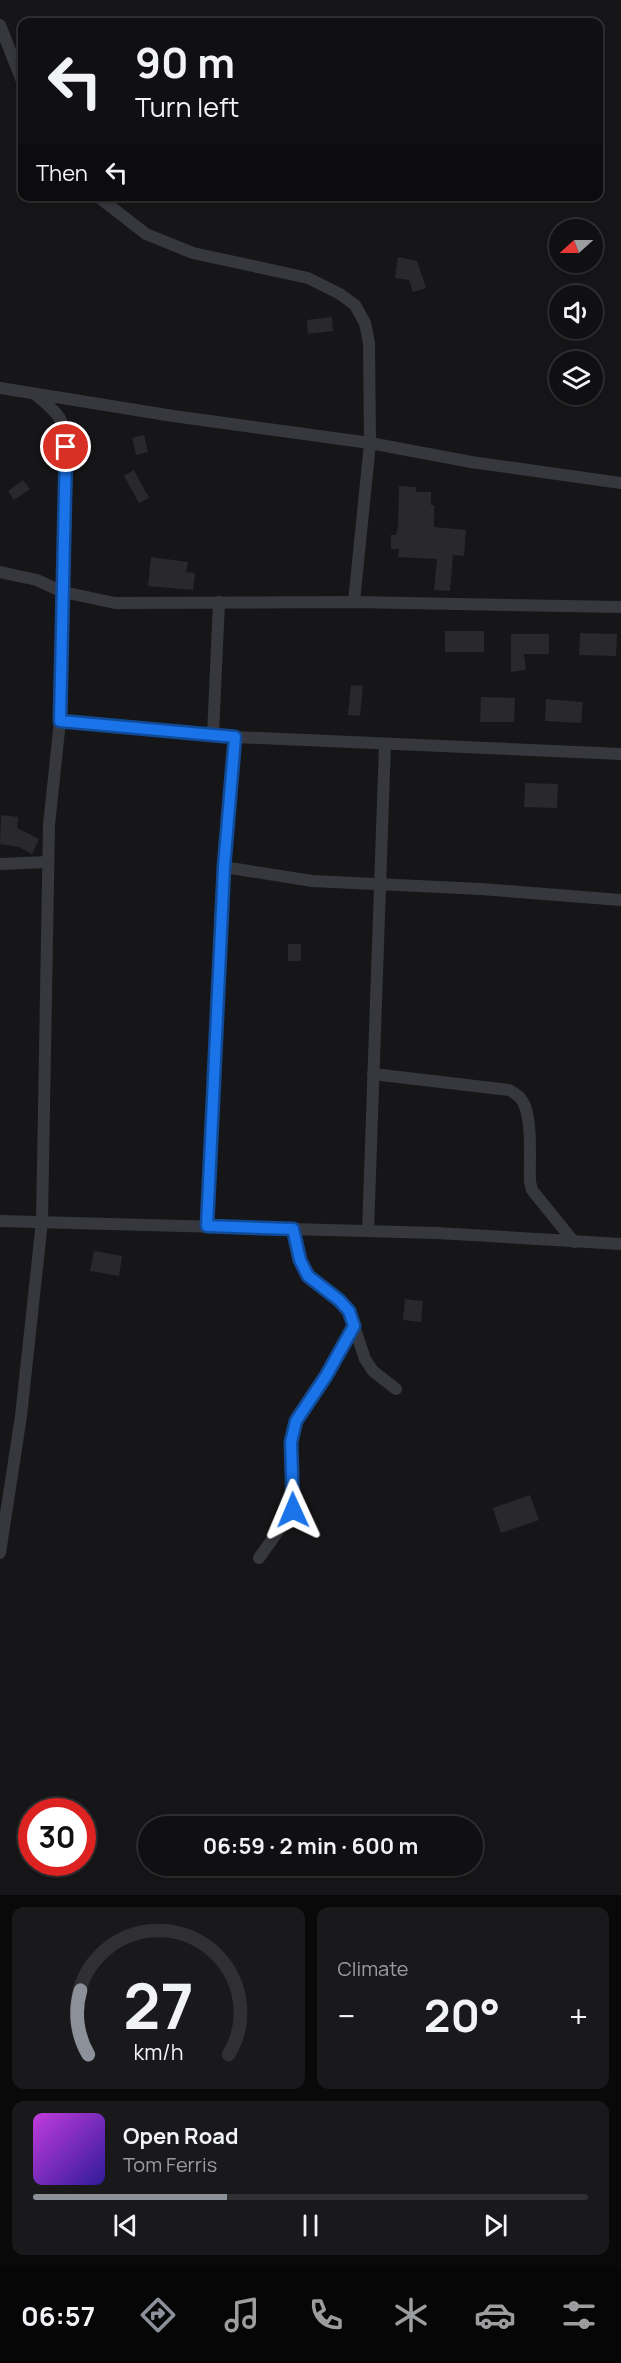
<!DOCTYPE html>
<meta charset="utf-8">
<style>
body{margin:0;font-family:Manrope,sans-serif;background:#19191b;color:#f1f3f6;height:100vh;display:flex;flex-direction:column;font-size:22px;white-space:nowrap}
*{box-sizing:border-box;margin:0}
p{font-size:20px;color:#9c9d9f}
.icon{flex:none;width:33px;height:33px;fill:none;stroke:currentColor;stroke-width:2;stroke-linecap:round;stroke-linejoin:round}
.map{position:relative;height:1895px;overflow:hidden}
.sheet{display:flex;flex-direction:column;gap:12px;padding:12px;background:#09090a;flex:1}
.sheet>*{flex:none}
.banner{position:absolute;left:18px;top:18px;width:585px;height:183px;border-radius:12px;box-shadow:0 3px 9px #0003,0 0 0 2px #303032;background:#101012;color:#f1f3f6;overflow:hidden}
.needle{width:39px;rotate:249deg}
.fabs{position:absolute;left:549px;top:219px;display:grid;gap:12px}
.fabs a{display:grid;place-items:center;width:54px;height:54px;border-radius:50%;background:#101012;box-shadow:0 3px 9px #0003,0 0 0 2px #303032;font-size:30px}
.speed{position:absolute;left:18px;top:1798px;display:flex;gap:12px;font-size:30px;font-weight:700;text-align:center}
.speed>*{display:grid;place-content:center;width:78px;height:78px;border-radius:50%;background:#101012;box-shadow:0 3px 9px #0003,0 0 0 2px #303032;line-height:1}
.speed .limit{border:9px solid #d22;background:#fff;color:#111}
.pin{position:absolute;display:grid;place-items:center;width:51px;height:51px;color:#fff;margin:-26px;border:3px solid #fff;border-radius:50%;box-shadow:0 2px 6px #0007}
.me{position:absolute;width:66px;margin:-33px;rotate:359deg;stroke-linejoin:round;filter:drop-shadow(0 0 4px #0008)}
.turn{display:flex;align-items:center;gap:21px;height:126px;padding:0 18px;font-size:27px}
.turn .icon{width:78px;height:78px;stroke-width:2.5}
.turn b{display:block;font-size:42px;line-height:51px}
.then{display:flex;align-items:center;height:57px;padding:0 18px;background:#0003;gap:12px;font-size:22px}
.big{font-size:45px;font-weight:700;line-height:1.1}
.sheet .card{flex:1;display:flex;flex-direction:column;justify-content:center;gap:9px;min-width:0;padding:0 21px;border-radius:12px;background:#19191b}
.sheet .dial{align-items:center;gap:0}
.dial svg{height:156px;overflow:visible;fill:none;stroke:#303032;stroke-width:7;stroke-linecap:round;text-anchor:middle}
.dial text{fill:#f1f3f6;stroke:none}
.song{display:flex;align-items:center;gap:18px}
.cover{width:72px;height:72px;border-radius:9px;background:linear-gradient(135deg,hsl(290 70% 55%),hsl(250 70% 35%))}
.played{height:6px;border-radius:3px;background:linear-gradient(90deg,#8c9099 35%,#303032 35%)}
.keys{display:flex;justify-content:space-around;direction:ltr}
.heat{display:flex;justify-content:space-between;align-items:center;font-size:33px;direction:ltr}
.sheet .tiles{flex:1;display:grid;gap:12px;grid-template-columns:1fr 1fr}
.card:last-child{grid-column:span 2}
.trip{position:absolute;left:138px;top:1816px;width:345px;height:60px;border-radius:30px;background:#101012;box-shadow:0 3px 9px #0003,0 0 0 2px #303032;font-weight:700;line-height:60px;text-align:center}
.dock{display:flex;height:96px;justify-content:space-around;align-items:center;background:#060607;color:#9c9d9f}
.dock .icon{width:42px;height:42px}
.dock .active{color:#8c9099}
.dock b{font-size:27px;color:#f1f3f6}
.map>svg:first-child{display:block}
</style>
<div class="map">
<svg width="621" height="1895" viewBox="0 0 621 1895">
<rect width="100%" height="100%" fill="#161618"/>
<g fill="#29292c">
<path d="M398,257L417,261L426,288L413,292L409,280L395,278Z"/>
<path d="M332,317L333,331L308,334L307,320Z"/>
<path d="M144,435L148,452L136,455L132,438Z"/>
<path d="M134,470L149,498L139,503L124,476Z"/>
<path d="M23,480L30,489L14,500L8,491Z"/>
<path d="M399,486L416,487V492H431V505H434V527L466,530L464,556L453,555L450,591L434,590L437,559L398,557L399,549H391V535H396L398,527Z"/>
<path d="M151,557L188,562L186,572L195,573L193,590L148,586Z"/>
<rect x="445" y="631" width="39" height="21"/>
<path d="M580,633L617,634L616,656L579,655Z"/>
<path d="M511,634H549V654H524L526,670L511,672Z"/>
<path d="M351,685L363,686L360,716L348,715Z"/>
<path d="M481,697L515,698L514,722H480Z"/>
<path d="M546,699L583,702L581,723L545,721Z"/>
<path d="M525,783L558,784L557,808L524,807Z"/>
<path d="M1,815L18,817L17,828L39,839L32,854L19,847L0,844Z"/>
<rect x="288" y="944" width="13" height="17"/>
<path d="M94,1251L122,1256L119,1276L90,1271Z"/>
<path d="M405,1299L423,1301L421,1322L403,1320Z"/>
<path d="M530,1495L539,1520L501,1533L493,1508Z"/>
</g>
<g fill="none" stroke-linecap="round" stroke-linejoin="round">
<g stroke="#37383d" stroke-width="12">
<path d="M0,25L22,81"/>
<path d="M97,196L146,234L193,253L308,278L340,294L355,305L365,323L369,343L370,443L354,602"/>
<path d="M0,388L173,416L370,443L471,462L621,483"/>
<path d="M0,572L37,580L63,592L115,603L354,602L621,607"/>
<path d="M60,721L235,737L621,754"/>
<path d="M213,735L219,602"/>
<path d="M0,864L48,862"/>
<path d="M224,867L312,881L481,889L621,900"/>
<path d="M373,1074L509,1090C515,1093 520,1096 523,1102C533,1120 529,1161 530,1182L532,1190L574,1242"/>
<path d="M0,1221L437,1233L621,1244"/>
<path d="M207,1226L224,867L235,737"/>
<path d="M293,1229L300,1260L308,1276L339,1300L349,1311L365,1359L373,1371L396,1389"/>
<path d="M368,1231L385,744"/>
<path d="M0,1553L21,1416L42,1221L49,825L60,721L67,463C65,423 67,420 35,394"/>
<path d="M259,1558L293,1510L291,1442L296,1421L326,1376L354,1326"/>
</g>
</g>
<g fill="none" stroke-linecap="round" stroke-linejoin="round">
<g stroke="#114b97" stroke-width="15">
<path id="route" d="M66,447L60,721L235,737L224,867L207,1226L293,1229L300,1260L308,1276L339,1300L349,1311L354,1326L326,1376L296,1421L291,1442L293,1510"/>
</g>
<use href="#route" stroke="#1a73e8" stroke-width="10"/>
</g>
</svg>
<div class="fabs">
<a><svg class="needle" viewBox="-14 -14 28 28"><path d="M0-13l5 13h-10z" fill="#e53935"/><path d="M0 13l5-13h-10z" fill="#9c9d9f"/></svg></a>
<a><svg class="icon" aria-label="sound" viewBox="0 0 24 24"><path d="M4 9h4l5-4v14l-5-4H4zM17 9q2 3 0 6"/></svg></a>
<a><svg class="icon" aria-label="layers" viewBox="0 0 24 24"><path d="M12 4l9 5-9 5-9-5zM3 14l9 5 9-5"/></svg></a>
</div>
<div class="speed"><div class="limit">30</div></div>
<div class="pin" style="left:66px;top:447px;background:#d93025"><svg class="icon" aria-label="arrive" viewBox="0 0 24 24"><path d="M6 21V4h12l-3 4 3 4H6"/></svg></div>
<svg class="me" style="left:293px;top:1510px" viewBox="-20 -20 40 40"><path d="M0-17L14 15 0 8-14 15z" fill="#1a73e8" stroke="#fff" stroke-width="4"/></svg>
<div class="trip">06:59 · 2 min · 600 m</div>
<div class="banner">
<div class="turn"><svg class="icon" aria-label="left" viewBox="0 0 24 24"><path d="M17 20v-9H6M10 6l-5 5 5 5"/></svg><div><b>90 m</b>Turn left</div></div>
<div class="then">Then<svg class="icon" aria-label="left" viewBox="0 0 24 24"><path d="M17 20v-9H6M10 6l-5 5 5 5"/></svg></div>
</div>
</div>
<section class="sheet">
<div class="tiles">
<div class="card dial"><svg viewBox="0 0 100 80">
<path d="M14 69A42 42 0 1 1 86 69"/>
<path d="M14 69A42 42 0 0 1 10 36" stroke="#8c9099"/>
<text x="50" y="56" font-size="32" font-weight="700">27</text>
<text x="50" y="72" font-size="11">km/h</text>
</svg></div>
<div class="card"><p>Climate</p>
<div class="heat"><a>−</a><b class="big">20°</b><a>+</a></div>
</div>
<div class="card">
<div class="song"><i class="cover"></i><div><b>Open Road</b><p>Tom Ferris</p></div></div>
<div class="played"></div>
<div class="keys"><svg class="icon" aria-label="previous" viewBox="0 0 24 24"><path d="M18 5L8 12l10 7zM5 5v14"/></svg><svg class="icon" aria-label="pause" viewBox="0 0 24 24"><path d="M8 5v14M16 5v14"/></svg><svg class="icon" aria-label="next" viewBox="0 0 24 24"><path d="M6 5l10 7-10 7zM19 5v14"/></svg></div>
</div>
</div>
</section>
<nav class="dock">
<b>06:57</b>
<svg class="icon active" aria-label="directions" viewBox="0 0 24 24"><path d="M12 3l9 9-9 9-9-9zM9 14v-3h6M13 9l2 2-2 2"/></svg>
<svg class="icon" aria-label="music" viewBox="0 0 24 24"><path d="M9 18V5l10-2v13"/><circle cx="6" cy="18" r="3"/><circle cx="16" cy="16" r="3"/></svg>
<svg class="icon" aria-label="phone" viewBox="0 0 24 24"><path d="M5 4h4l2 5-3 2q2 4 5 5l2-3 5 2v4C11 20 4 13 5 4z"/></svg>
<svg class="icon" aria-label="climate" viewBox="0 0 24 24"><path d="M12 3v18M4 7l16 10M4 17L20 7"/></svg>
<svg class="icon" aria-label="car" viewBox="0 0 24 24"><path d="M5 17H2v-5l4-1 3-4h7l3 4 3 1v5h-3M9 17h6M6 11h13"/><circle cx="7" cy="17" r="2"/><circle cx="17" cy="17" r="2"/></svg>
<svg class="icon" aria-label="filters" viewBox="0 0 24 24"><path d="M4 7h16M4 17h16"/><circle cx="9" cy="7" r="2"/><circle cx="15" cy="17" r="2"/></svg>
</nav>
